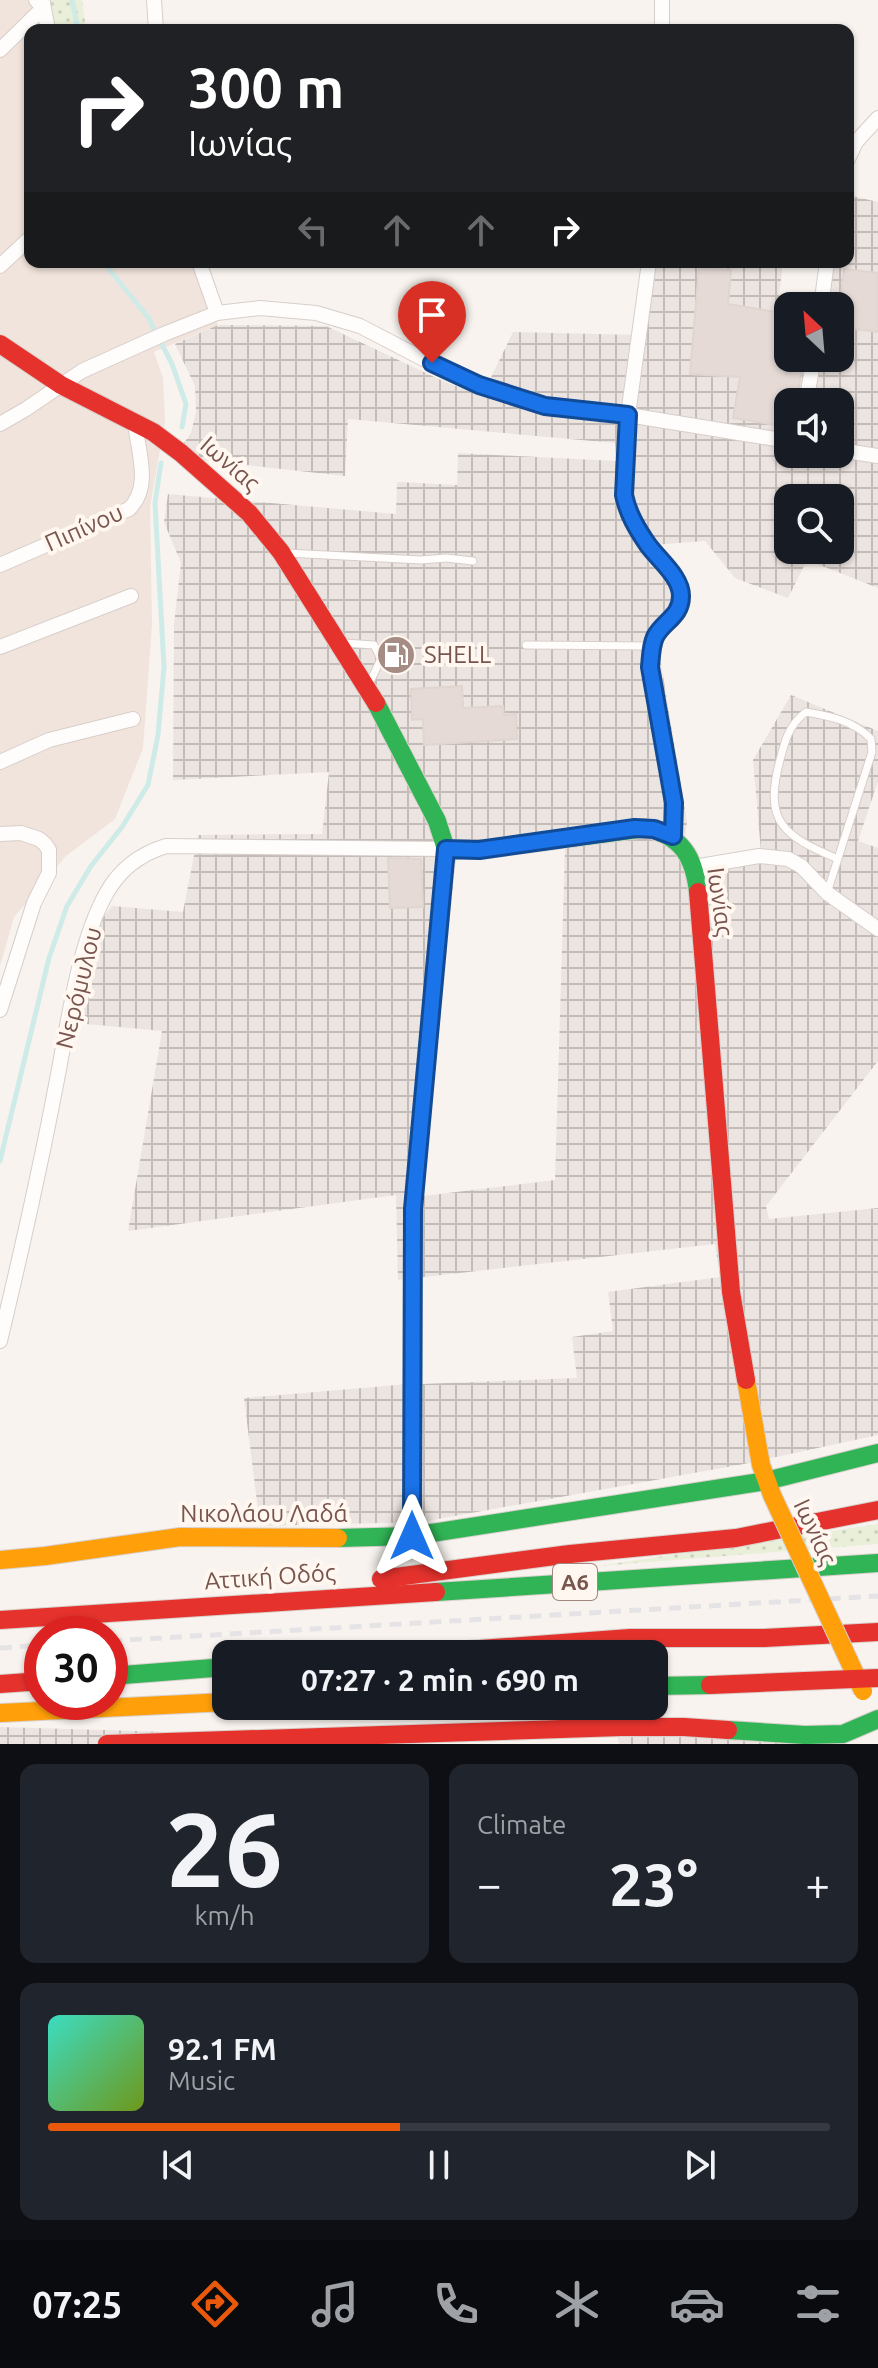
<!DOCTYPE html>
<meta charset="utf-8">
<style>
body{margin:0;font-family:Ubuntu,sans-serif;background:#20242c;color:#f1f3f6;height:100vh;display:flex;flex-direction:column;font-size:30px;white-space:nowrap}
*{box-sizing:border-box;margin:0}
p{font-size:26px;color:#9ea1a6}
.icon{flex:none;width:44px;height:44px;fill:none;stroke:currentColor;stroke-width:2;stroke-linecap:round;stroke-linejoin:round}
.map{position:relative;height:1744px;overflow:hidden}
.sheet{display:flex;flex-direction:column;gap:20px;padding:20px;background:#0d0f14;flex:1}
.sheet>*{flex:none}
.banner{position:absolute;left:24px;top:24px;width:830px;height:244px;border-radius:16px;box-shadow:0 2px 6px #0004;background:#202124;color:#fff;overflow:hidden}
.needle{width:52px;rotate:334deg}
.tools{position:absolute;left:774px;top:292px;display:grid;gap:16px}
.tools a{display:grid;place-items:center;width:80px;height:80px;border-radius:16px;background:#171b24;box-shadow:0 2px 6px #0004;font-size:40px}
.speed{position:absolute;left:24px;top:1616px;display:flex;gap:16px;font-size:40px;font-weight:700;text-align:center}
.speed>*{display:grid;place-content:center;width:104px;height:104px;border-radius:50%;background:#171b24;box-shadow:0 2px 6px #0004;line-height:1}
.speed .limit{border:12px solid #d22;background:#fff;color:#111}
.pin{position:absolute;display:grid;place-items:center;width:68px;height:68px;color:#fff;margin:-82px -34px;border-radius:50% 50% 50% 0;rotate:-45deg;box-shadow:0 0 8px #0007}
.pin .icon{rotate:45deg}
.me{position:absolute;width:88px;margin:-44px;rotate:0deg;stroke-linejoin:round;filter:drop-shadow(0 0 6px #0008)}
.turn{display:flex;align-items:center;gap:28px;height:168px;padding:0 32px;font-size:36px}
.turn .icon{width:104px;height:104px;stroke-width:2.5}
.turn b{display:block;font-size:56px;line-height:68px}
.lanes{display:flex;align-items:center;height:76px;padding:0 32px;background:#0003;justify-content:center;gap:40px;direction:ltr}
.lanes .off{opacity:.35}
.big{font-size:60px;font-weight:700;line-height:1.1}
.sheet .card{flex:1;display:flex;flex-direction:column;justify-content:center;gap:12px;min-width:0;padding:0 28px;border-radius:16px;background:#20242c}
.sheet .dial{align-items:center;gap:0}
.dial b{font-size:104px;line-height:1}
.song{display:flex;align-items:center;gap:24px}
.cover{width:96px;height:96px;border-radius:12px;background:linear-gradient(135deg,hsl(170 70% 55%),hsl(80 70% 35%))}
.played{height:8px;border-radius:4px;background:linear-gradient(90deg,#ea580c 45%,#363941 45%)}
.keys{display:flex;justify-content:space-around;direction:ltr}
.heat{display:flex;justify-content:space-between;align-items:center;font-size:44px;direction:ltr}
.sheet .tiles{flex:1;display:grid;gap:20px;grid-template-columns:1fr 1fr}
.card:last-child{grid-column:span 2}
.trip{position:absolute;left:212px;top:1640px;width:456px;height:80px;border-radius:16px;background:#171b24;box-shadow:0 2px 6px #0004;font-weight:700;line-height:80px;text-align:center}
.menu{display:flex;height:128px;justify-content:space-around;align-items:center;background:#090b0e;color:#9ea1a6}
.menu .icon{width:56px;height:56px}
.menu .selected{color:#ea580c}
.menu b{font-size:36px;color:#f1f3f6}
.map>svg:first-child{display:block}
</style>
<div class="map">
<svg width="878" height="1744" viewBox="0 0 878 1744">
<defs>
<pattern id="industrial-grid" width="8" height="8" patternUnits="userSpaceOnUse" patternTransform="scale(2)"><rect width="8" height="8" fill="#ece4e0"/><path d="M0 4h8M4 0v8" fill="none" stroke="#c4bcb8"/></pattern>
<pattern id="grass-dots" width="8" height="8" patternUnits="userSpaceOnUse" patternTransform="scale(2)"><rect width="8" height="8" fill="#e9efd9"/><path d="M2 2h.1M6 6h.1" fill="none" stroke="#cbcfbc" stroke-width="1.8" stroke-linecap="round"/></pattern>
</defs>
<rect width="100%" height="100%" fill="#f8f3ee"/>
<path fill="#f1e4dc" d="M0,0H49L55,30H30V262H194L218,325L154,352L163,378L165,421L150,507L152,624L143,748L115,819L66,856L14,917L0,966Z"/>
<g fill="url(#industrial-grid)" fill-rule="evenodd">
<path d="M848,195L878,202V588L807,560L788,598L735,578L705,541L640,546L645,554L667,574L679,594L671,614L655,627L687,821L685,840L697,861L761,851L753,760L791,695L878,731V781L858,841L878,848V1061L766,1206L769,1219L878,1208V1435L744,1464L421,1522L260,1526L244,1398L397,1385L577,1378L572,1337L613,1331L608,1292L720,1277L715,1244L398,1280L396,1195L128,1231L162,1031L76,1023L96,927L112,906L183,912L198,835L322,834L329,772L173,780L174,624L181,563L164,522L168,494L396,514L397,482L457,485L458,453L616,461L615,443L348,419L345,476L174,457L191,433L196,411L195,386L175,344L218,325L326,326L443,381L482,396L513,332L638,335L649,262H783L778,306L788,307V358H840V306H816L819,262H848ZM788,402H840V454H788ZM788,498H840V550H788ZM565,848L555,1180L423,1196L456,855Z"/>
<path d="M0,1727L415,1739L416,1744H0Z"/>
<path d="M616,1730L804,1744H619Z"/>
</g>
<g fill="url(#grass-dots)">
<path d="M49,0H82L86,30H55Z"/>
<path d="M878,1524V1544L598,1566Z"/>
</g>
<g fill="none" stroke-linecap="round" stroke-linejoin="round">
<g stroke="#cfebe8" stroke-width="5">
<path d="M72,0L78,30"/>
<path d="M103,262L148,317L172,364L186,404L182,427"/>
<path d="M0,1161L49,958L67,906L91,866L122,827L148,785L158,735L164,667L155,503L161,463"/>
</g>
</g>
<g fill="#e5dad6" stroke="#e1d5d0" stroke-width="2">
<path d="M699,268L731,270L728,304L788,314V358H804L796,402H788V427L733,418L740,377L690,374Z"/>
<path d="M844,269L878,273V332L840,327V303Z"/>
<path d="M410,644L411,660H387L386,645Z"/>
<path d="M462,686L463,708L503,706L504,715L516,714L517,739L424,745L423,719L412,720L411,689Z"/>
<path d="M388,858L421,859L423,907L390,908Z"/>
</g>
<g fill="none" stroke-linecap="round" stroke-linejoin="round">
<g stroke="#d7ceca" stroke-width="9">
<g id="lane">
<path d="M287,553L421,560L446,558L473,561"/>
<path d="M344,643L374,645L381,659L368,686"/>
<path d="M526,645L652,646"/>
<path d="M827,893L872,752L871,739C854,721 830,716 806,712C789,725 785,740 780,760C763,823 784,836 838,859"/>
</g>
</g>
<g stroke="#d7ceca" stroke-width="16">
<g id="street">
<path d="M154,0L156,30"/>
<path d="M662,0V30"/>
<path d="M43,3L48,30"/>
<path d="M0,50L43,8L36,0"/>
<path d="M848,159L856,142L878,118"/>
<path d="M199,262L217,313"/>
<path d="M649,262L628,415L624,495C628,520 644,540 659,560C669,572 681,580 681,596C681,617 662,621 655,637C651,646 651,657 650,667L674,803L673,836"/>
<path d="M0,266L30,238"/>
<path d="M821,306L827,262"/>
<path d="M806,402L814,358"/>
<path d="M0,424L26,409L82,371L164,334L217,313L260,308L316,313L360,326L458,377L500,393L545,406L628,415L788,441"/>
<path d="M840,450L878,456"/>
<path d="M0,565L129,509C152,487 138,452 135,423"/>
<path d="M0,647L131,596"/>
<path d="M0,762L49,740L133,719"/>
<path d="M0,834L21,833L39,839L45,844L49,850V873L34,903L0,1010"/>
<path d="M694,867L759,856L788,859L801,866L827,893L878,929"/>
<path d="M0,1341C20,1257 39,1174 55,1090C67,1031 77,946 106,894C119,870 140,854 166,846L446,849L413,1209L412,1536"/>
</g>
</g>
<g stroke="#d9d0cc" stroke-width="20">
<g id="fast">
<path d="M376,703L437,821L446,849L479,850L646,828C682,836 694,857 698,892"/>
<path d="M338,1538L412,1536L766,1481L878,1453"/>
<path d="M436,1592L878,1563"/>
<path d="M110,1676L226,1667"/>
<path d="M654,1686L710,1685"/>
<path d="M728,1730L805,1735L843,1734L878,1719"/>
</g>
</g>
<g stroke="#d9d0cc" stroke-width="20">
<g id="slow">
<path d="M746,1380L761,1465L772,1495"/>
<path d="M0,1560L45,1556L180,1537L338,1538"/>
<path d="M0,1713L226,1702"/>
</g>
</g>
<g stroke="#d9d0cc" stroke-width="20">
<g id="jam">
<path d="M0,344L61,385L153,432L181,453L249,513L281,552L376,703"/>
<path d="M698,892L731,1292L746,1380"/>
<path d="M381,1579L570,1554L736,1538L878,1510"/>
<path d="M0,1620L436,1592"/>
<path d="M412,1654L630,1638H764L878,1632"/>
<path d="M0,1684L42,1681"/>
<path d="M107,1744L621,1727H684L728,1730"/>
</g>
</g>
<use href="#lane" stroke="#fefdfc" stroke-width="7"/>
<use href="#street" stroke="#fefdfc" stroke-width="14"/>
<use href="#fast" stroke="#30b455" stroke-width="18"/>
<use href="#slow" stroke="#ff9f0a" stroke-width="18"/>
<use href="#jam" stroke="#e5322d" stroke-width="18"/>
<g stroke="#e5e3e6" stroke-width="5" stroke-dasharray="12 8" stroke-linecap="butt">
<path d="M110,1641L878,1596"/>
<path d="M0,1648L42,1645"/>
</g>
<g stroke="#d9d0cc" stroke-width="20" stroke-linecap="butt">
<path id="slow-bridge" d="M772,1495L863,1691"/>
</g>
<g stroke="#d9d0cc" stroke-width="20" stroke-linecap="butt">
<path id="jam-bridge" d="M710,1685L878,1678"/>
</g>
<use href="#slow-bridge" stroke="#ff9f0a" stroke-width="18"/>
<use href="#jam-bridge" stroke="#e5322d" stroke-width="18"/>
</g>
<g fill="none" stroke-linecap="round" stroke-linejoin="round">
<g stroke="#114b97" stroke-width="20">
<path id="route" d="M412,1536L413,1209L446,849L479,850L635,828L654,829L673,836L674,803L650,667C651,657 651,646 655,637C663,621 681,617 681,596C681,577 659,560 648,545C637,529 628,514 624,495L628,415L545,406L479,385L432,363"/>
</g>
<use href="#route" stroke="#1a73e8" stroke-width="14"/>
</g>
<defs>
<g id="fuel-disc" transform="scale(2)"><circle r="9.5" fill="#a58c85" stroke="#fff7f0"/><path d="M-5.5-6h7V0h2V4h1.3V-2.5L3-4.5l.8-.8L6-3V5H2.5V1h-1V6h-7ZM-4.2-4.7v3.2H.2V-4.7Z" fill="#fff"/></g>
</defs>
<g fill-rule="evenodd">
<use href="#fuel-disc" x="396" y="655"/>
</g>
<g text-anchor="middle" stroke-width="8" stroke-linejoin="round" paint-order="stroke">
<rect fill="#fff7f0" stroke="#a0867e" stroke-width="2" x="553" y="1564" width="44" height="36" rx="6"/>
<g font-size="22" font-weight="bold" fill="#78554d">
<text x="575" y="1590">Α6</text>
</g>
<g font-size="24" fill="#78554d" stroke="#fff7f0">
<text transform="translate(230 464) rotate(41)" y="8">Ιωνίας</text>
<text transform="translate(84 528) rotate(-24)" y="8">Πιπίνου</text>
<text transform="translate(720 902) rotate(82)" y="8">Ιωνίας</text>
<text transform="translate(79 988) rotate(-76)" y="8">Νερόμυλου</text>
<text x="264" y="1522">Νικολάου Λαδά</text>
<text transform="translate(815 1532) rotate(65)" y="8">Ιωνίας</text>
<text transform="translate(270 1577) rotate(-4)" y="8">Αττική Οδός</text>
</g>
<g font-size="24" fill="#78554d" stroke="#fff7f0" text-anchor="start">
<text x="424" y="663">SHELL</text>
</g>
</g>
</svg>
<div class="tools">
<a><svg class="needle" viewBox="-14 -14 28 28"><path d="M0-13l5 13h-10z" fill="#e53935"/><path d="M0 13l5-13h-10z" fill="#9ea1a6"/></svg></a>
<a><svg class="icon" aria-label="sound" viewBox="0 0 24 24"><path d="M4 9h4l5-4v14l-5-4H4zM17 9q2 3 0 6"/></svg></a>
<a><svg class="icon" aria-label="search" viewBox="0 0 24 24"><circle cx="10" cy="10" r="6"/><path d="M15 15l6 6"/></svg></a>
</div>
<div class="speed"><div class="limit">30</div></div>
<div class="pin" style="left:432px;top:363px;background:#d93025"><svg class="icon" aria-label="arrive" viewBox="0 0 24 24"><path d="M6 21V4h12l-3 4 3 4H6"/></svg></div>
<svg class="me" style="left:412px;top:1536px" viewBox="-20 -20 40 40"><path d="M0-17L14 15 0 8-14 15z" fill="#1a73e8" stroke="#fff" stroke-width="4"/></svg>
<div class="trip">07:27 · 2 min · 690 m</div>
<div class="banner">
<div class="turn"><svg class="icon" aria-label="right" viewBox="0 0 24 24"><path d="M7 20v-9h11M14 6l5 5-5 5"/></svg><div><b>300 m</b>Ιωνίας</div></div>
<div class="lanes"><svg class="icon off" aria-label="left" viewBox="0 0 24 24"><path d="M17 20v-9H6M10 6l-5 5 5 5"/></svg><svg class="icon off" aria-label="ahead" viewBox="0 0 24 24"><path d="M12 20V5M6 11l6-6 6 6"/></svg><svg class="icon off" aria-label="ahead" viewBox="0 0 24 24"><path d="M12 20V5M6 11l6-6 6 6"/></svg><svg class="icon" aria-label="right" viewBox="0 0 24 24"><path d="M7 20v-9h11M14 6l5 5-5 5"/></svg></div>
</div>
</div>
<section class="sheet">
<div class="tiles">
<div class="card dial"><b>26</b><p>km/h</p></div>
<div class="card"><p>Climate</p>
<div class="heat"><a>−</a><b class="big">23°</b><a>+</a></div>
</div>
<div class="card">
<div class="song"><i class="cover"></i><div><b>92.1 FM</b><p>Music</p></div></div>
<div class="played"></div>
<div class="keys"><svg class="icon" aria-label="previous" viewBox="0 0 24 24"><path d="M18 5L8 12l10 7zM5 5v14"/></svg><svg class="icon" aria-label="pause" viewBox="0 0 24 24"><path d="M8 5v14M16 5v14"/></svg><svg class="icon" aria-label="next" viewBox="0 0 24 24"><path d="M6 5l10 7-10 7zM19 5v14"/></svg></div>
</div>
</div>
</section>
<nav class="menu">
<b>07:25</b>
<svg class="icon selected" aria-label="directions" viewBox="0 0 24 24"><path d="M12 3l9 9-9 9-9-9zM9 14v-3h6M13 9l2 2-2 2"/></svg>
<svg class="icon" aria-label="music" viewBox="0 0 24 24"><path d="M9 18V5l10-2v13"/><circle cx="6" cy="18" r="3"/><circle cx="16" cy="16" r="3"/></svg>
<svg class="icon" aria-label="phone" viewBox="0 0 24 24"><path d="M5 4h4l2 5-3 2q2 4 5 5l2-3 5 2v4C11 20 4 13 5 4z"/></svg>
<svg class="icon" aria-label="climate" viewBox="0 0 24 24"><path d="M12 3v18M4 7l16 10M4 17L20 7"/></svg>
<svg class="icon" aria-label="car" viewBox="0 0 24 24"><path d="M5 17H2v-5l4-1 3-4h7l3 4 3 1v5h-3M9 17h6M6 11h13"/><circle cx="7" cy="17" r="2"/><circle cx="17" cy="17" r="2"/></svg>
<svg class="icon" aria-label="filters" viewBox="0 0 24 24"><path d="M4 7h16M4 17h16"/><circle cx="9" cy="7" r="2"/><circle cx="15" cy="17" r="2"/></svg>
</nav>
